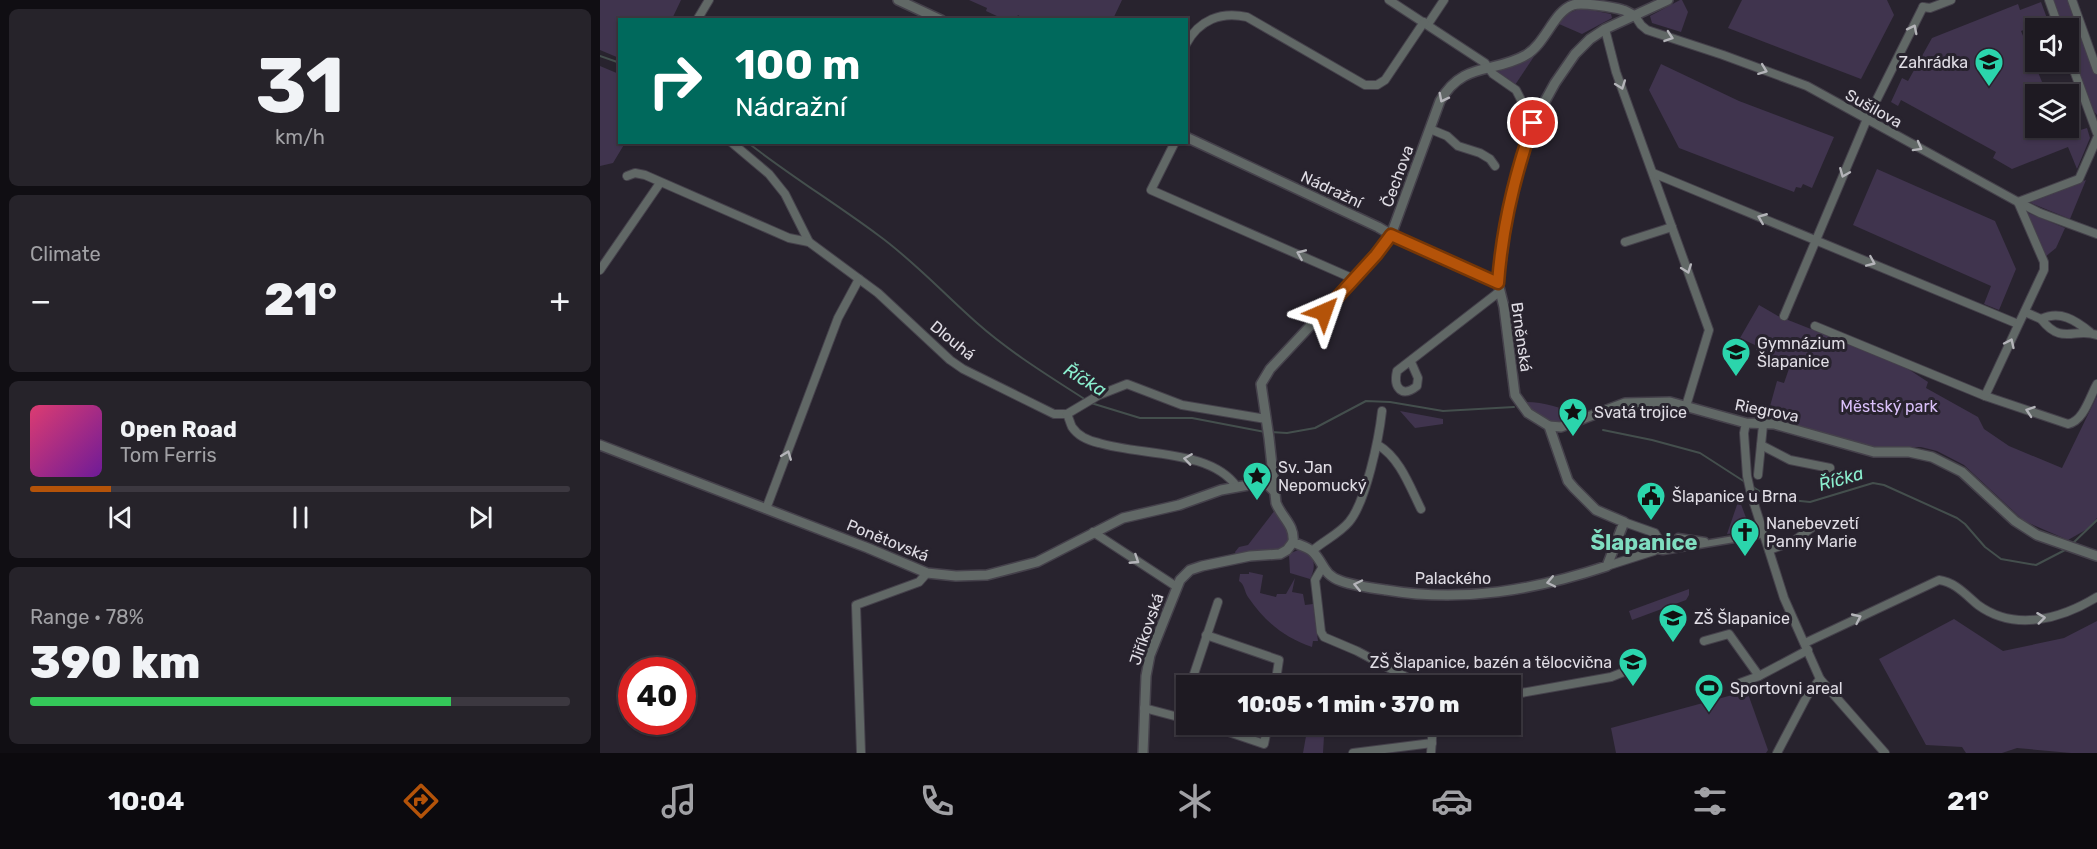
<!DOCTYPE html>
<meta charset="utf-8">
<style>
body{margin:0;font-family:Rubik,sans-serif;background:#26232a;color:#f1f3f6;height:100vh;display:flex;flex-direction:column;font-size:22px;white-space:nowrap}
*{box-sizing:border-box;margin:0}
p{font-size:20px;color:#a1a1a5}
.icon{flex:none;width:33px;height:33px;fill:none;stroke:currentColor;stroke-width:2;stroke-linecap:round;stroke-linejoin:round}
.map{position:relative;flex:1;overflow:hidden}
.sheet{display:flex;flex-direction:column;gap:9px;padding:9px;background:#100e13;width:600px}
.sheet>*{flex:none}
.top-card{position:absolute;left:18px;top:18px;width:570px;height:126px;border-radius:0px;box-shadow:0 2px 4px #0004,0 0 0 2px #3c3840;background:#00695c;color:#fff;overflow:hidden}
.buttons{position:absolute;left:1425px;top:18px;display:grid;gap:12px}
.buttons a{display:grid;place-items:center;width:54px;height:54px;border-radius:0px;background:#1e1a22;box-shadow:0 2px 4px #0004,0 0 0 2px #3c3840;font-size:30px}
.speed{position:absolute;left:18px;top:657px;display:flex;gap:12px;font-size:30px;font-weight:700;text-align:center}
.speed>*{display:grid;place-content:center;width:78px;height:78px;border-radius:50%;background:#1e1a22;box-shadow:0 2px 4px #0004,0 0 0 2px #3c3840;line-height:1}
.speed .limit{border:9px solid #d22;background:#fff;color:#111}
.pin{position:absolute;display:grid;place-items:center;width:51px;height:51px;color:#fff;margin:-26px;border:3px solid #fff;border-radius:50%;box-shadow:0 2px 6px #0007}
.me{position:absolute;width:66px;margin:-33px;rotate:43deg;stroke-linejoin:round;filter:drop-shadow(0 0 4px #0008)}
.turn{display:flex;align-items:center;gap:21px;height:126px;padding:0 18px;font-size:27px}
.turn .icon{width:78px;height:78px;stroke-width:2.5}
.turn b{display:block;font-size:42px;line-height:51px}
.big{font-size:45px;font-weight:800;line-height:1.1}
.sheet .tile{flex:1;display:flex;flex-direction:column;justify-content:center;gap:9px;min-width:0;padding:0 21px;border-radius:9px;background:#26232a}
.sheet .dial{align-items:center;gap:0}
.dial b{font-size:78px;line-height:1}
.song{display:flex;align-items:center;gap:18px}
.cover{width:72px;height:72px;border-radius:9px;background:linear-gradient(135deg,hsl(340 70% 55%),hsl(280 70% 35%))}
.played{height:6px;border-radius:3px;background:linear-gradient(90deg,#b45309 15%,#3c3840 15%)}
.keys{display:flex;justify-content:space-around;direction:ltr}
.heat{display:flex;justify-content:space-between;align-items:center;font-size:33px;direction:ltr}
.charge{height:9px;border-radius:4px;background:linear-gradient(90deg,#34c759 78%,#3c3840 0)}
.trip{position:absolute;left:576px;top:675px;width:345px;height:60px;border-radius:0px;background:#1e1a22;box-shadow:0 2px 4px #0004,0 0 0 2px #3c3840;font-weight:800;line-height:60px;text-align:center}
.dock{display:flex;height:96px;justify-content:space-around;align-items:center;background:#0c0a0e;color:#a1a1a5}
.dock .icon{width:42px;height:42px}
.dock .selected{color:#b45309}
.dock b{font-size:27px;color:#f1f3f6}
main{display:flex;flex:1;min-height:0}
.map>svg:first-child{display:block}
</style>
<main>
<section class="sheet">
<div class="tile dial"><b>31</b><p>km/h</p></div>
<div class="tile"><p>Climate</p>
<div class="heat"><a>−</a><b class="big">21°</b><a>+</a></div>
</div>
<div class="tile">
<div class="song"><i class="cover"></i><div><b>Open Road</b><p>Tom Ferris</p></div></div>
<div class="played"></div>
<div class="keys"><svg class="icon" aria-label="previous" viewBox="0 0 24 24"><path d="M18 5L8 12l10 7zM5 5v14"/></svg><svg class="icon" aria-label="pause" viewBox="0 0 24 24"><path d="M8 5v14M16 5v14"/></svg><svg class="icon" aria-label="next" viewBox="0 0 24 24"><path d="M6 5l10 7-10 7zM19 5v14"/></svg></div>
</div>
<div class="tile"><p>Range · 78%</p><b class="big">390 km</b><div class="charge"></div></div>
</section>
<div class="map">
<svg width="1497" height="753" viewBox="0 0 1497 753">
<rect width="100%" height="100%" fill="#28232e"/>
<g fill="#40344e">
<path d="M0,0H81L72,19L20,20L19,58L0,50Z"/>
<path d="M369,0H522L513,19L424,20L418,15L416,19L399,20V17L386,11L387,8Z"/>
<path d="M1080,0H1082L1088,12L1081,32L1052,23L1050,16Z"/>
<path d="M1142,0H1287L1294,15L1261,79L1128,28Z"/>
<path d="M1452,0H1470L1497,75V115L1490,107L1469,48L1468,28H1462Z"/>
<path d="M1441,2L1448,21L1421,31L1447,94H1436V128H1461L1464,135L1487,128L1490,138L1477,169L1468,147L1412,169L1393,158L1396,152L1301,100L1298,106L1291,102L1302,78L1308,81L1332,38L1418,4L1420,10Z"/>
<path d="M981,8L1011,14L1012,18L982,34L959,24L967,14Z"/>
<path d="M932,54L935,55L915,85L898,73L897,68Z"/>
<path d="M1061,64L1139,101L1234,137L1212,188L1203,184L1201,188L1196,187L1194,192L1079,148L1049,90Z"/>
<path d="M0,66L19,74L20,142L25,143L13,163L0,166Z"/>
<path d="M1277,169L1395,221L1416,269L1399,310L1384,304L1391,286L1253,225Z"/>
<path d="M1486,180L1470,219L1431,203L1432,201Z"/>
<path d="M1426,212L1465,228L1456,248L1445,257Z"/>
<path d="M1159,305L1178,316L1302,365L1328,382L1326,388L1378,417L1384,429L1409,446L1462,468L1497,396V518L1489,528L1468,540L1424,521L1364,465L1337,451L1321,447L1275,448L1167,417L1177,381L1184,383L1191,363L1156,350L1157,346L1140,338Z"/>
<path d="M926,402C945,402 960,408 977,414L976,417C971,419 964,422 958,422C946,422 929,413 926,402Z"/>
<path d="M800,411L843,419V424L815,428Z"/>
<path d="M1139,499L1151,531L1127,534Z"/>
<path d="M675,510C684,523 697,537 681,550L636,555L635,552L639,547L648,545Z"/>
<path d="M698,550C715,554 717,565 710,579L690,573L689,554Z"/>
<path d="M649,572L663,575L660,593L676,597L677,594H686L695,578L692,592L703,594L705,605L713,604L718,641H713L712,647C684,637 666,623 648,597C644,591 645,585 639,581L640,574H649Z"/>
<path d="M1089,589V595L1086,600L1032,620L1029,611Z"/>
<path d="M1354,619L1403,651L1464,638L1497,621V753H1471L1417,748L1402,753H1366L1362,747L1326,745L1279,659Z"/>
<path d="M1147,691L1168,750L1166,753H1016L1011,728Z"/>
<path d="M708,725V724L744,725L743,732L739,730V733L732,731L728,736H724L723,753H703Z"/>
</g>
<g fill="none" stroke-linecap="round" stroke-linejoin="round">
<g stroke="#444f4d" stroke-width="2">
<path d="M0,56L20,63"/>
<path d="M147,142C189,175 235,203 278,235C314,261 344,294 377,323C411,353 449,376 486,400"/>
<path d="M491,403L540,418H592L665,432"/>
<path d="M1003,430L1052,440L1100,453L1145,482"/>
<path d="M670,432L687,433L715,428L766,401L790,402L843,411L914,407"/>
<path d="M1153,487L1161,492L1181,499L1210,502L1273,483L1284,485L1357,518L1365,524L1385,547L1401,559L1436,565L1467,549"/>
<path d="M1471,545L1497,520"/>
</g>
<g stroke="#45414b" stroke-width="9">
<g id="pedestrian">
<path d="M1078,537L1105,541"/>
<path d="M1057,550L1063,551L1164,534"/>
</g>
</g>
<g stroke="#45414b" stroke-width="10">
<g id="minor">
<path d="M789,0L885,63L893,74L916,90L933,123"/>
<path d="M1449,0L1459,28"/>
<path d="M1472,0L1497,70"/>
<path d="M1323,7L1330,8L1351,0"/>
<path d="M1035,16L1041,25L1047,30L1123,55L1207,86L1418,202L1440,213L1497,234"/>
<path d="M97,20L109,0"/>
<path d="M828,24L844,0"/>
<path d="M1005,29L1016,72L1109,330L1086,406"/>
<path d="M586,44C599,20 621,11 647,17L765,85H777L785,80L824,22"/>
<path d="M1468,54L1497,133"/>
<path d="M830,129L847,136L858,146L880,153L890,159L895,166"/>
<path d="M131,142L169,174L185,194L209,242"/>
<path d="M575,142L551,190L754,279"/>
<path d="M1053,173L1418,324"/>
<path d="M27,176L35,173L45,175L189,238L209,242L278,293L350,360L363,369L454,414H467"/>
<path d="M1025,242L1072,227"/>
<path d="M0,270L60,183"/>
<path d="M1425,312L1441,319"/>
<path d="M1184,316L1267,119L1323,7"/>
<path d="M1215,326L1385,396L1468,424C1484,421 1490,396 1497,384"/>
<path d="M1490,332C1475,320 1460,310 1441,319C1462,346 1475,327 1497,335"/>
<path d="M811,362L818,378L817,386C802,398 793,388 797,371L899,292"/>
<path d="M1385,396L1444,270V262L1418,202L1479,179L1497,138"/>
<path d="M467,414L499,395L527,384L582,405L666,419"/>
<path d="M467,414C469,418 470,423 472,427C478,436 490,441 499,443C541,456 611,449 637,487"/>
<path d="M1146,423L1144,433L1147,476L1151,494L1184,598L1220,679L1207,696L1177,753"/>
<path d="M778,445C800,458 810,487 821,509"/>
<path d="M1161,445L1190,460L1230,468"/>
<path d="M1158,475L1163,425"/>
<path d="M166,509L238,318L259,279"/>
<path d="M493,532L577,587"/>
<path d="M1169,550L1194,541L1214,526L1222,524"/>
<path d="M712,551C723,541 739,534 749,522C766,502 779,438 782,411"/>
<path d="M1007,566L1054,551L1059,546L1058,538L1055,533L1024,522"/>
<path d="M722,568L715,580L721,632L724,637L757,651L823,686"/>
<path d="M606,635L679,660L675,686"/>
<path d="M1104,641L1129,634L1159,676"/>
<path d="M1205,643L1339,580C1355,582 1366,595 1378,605C1415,632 1461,619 1497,597"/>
<path d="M1220,679L1285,753"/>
<path d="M1140,683L1159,676L1208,650"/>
<path d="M590,686L618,602"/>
<path d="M910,695L1011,677L1039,666"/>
<path d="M544,708L586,719"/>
<path d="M580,716L586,696"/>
<path d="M605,724L664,744L668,724"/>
<path d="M261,753L256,605L319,582L327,573"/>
<path d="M753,753L832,743"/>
<path d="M831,753L833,724"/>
</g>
</g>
<g stroke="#45414b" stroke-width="12">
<g id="tertiary">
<path d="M298,0L341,20"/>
<path d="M1035,16C1031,14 1027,11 1023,10C1013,7 981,2 973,5C954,11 946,43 926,55C893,74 863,61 840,101L791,235L754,279L670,369L661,384L669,438L676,503C682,518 695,525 693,542C699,545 708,547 713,552C724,563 723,575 741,581C755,586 771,588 786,590C863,603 934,590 1007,566L1024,522L996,510L974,488L968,481L949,426L928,413L915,395L904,307L898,283L907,219L924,147L933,123L955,83L975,54L990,39L1005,29L1068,0"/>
<path d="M586,137L778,227L802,241L898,283"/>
<path d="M949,426L961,427L1025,403L1070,402L1146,423L1174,424L1274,452H1309L1332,457L1362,472L1415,521L1437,535L1497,556"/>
<path d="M0,445L268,548L327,573L356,576L387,575L437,562L523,518L579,505L621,490L665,482L674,491"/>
<path d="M543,753L546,676L550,655L580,580L590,570L602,566L650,556L680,554L687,550L693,542"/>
</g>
</g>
<use href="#pedestrian" stroke="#616866" stroke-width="6"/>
<use href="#minor" stroke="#616866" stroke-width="8"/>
<use href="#tertiary" stroke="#616866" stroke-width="9"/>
</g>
<defs><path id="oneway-chevron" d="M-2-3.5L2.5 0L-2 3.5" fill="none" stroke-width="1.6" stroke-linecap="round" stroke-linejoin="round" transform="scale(1.5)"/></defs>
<g stroke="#b4b4b9">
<use href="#oneway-chevron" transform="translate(1313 29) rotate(-63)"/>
<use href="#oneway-chevron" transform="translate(1069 37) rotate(19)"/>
<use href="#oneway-chevron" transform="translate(1163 70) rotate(21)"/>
<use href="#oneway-chevron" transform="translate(1021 85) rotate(70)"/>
<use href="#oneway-chevron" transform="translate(843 98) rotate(117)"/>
<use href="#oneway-chevron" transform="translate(1318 147) rotate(29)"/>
<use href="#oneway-chevron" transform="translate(1244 173) rotate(112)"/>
<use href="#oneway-chevron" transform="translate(1162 218) rotate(-158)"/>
<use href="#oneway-chevron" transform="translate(701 254) rotate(-157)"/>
<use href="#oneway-chevron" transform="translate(1271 262) rotate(23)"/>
<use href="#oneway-chevron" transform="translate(1087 269) rotate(70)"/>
<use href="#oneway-chevron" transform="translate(1410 343) rotate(-65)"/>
<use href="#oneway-chevron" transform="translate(1430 411) rotate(-161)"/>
<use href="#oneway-chevron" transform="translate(187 455) rotate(-69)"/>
<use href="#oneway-chevron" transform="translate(588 459) rotate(-172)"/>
<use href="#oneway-chevron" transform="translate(535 560) rotate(33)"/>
<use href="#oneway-chevron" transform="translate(951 582) rotate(168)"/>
<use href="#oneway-chevron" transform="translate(758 585) rotate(-168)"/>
<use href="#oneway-chevron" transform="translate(1257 618) rotate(-25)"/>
<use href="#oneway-chevron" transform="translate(1441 618) rotate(-7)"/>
</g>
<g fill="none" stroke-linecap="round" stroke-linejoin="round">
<g stroke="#753606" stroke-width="15">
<path id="route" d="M724,312L776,255L791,235L898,283C902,229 915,174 933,123"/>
</g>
<use href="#route" stroke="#b45309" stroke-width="10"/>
</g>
<defs>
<g id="school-pin" transform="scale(1.5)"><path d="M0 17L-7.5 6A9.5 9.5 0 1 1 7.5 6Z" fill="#2bd5ac" stroke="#28232e"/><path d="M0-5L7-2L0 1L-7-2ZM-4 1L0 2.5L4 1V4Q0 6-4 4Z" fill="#111"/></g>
<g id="sight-pin" transform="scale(1.5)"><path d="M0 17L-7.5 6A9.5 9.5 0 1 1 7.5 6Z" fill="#2bd5ac" stroke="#28232e"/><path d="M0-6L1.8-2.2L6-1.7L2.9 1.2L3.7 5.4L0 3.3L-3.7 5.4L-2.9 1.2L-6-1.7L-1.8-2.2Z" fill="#111"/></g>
<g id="civic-pin" transform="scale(1.5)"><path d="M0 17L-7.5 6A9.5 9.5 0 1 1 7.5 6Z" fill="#2bd5ac" stroke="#28232e"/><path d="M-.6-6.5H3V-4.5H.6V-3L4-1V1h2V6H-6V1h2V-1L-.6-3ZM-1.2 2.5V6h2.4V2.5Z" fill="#111"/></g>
<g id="church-pin" transform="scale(1.5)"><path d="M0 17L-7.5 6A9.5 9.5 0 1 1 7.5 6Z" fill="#2bd5ac" stroke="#28232e"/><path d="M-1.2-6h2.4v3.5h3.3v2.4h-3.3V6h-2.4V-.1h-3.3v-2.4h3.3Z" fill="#111"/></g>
<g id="stadium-pin" transform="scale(1.5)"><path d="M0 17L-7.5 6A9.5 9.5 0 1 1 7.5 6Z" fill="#2bd5ac" stroke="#28232e"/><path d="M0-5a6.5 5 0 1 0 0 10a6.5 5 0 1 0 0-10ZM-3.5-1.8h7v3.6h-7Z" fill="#111"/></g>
</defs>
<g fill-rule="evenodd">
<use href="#school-pin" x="1389" y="62"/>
<use href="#school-pin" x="1136" y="352"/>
<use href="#sight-pin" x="973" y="412"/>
<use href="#sight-pin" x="657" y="476"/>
<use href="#civic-pin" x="1051" y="496"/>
<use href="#church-pin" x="1145" y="532"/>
<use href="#school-pin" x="1073" y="618"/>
<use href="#school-pin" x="1033" y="662"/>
<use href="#stadium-pin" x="1109" y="688"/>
</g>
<g text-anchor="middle" stroke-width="6" stroke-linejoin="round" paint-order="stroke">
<g font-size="16" fill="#e0dde5" stroke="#28232e" text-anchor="start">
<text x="1368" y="68" text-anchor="end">Zahrádka</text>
<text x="1157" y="349">Gymnázium<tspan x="1157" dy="18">Šlapanice</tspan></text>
<text x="994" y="418">Svatá trojice</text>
<text x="678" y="473">Sv. Jan<tspan x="678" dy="18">Nepomucký</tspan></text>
<text x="1072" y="502">Šlapanice u Brna</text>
<text x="1166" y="529">Nanebevzetí<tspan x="1166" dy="18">Panny Marie</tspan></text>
<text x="1094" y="624">ZŠ Šlapanice</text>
<text x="1012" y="668" text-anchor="end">ZŠ Šlapanice, bazén a tělocvična</text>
<text x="1130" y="694">Sportovni areal</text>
</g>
<g font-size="16" fill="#e0dde5" stroke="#28232e">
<text transform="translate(1274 108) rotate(29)" y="6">Sušilova</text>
<text transform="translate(797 176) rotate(-70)" y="6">Čechova</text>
<text transform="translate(732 189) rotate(25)" y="6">Nádražní</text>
<text transform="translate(922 337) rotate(82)" y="6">Brněnská</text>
<text transform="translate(353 340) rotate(39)" y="6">Dlouhá</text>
<text transform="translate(1167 410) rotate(11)" y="6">Riegrova</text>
<text transform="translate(288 540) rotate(22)" y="6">Ponětovská</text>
<text x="853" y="584">Palackého</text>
<text transform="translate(546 629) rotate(-71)" y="6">Jiříkovská</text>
</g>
<g font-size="16" fill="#dac0fa" stroke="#28232e">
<text x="1289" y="412">Městský park</text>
</g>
<g font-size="18" font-style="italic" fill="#8befcf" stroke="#28232e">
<text transform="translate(485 380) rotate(31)" y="6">Říčka</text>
<text transform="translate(1241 479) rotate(-16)" y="6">Říčka</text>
</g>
<g font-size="22" font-weight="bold" fill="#7fddc0" stroke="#28232e">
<text x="1044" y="550">Šlapanice</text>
</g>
</g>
</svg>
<div class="buttons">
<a><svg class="icon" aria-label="sound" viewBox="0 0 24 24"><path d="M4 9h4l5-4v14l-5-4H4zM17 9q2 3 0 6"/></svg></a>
<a><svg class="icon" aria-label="layers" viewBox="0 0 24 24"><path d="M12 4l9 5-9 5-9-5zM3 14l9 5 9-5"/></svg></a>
</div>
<div class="speed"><div class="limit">40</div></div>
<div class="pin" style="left:933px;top:123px;background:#d93025"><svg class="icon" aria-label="arrive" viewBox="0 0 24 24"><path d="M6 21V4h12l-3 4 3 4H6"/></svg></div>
<svg class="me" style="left:724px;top:312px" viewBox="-20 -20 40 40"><path d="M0-17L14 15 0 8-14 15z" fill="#b45309" stroke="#fff" stroke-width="4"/></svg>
<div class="trip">10:05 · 1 min · 370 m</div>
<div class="top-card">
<div class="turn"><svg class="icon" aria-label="right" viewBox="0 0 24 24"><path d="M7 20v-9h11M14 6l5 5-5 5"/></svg><div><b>100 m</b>Nádražní</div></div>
</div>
</div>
</main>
<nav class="dock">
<b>10:04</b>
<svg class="icon selected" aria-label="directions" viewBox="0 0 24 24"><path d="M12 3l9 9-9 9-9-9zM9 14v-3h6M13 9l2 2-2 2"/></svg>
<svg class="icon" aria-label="music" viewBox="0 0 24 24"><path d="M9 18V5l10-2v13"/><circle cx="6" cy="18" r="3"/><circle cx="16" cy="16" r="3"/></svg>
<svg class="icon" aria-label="phone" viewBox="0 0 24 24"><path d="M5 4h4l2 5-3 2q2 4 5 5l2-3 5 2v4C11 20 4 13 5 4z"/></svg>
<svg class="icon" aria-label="climate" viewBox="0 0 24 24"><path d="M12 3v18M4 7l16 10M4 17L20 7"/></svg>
<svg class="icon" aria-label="car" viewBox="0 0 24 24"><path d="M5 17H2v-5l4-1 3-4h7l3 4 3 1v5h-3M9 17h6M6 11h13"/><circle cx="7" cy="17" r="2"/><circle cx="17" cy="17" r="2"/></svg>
<svg class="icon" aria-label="filters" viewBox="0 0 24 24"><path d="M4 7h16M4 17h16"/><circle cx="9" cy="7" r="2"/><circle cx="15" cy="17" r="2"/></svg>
<b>21°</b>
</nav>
